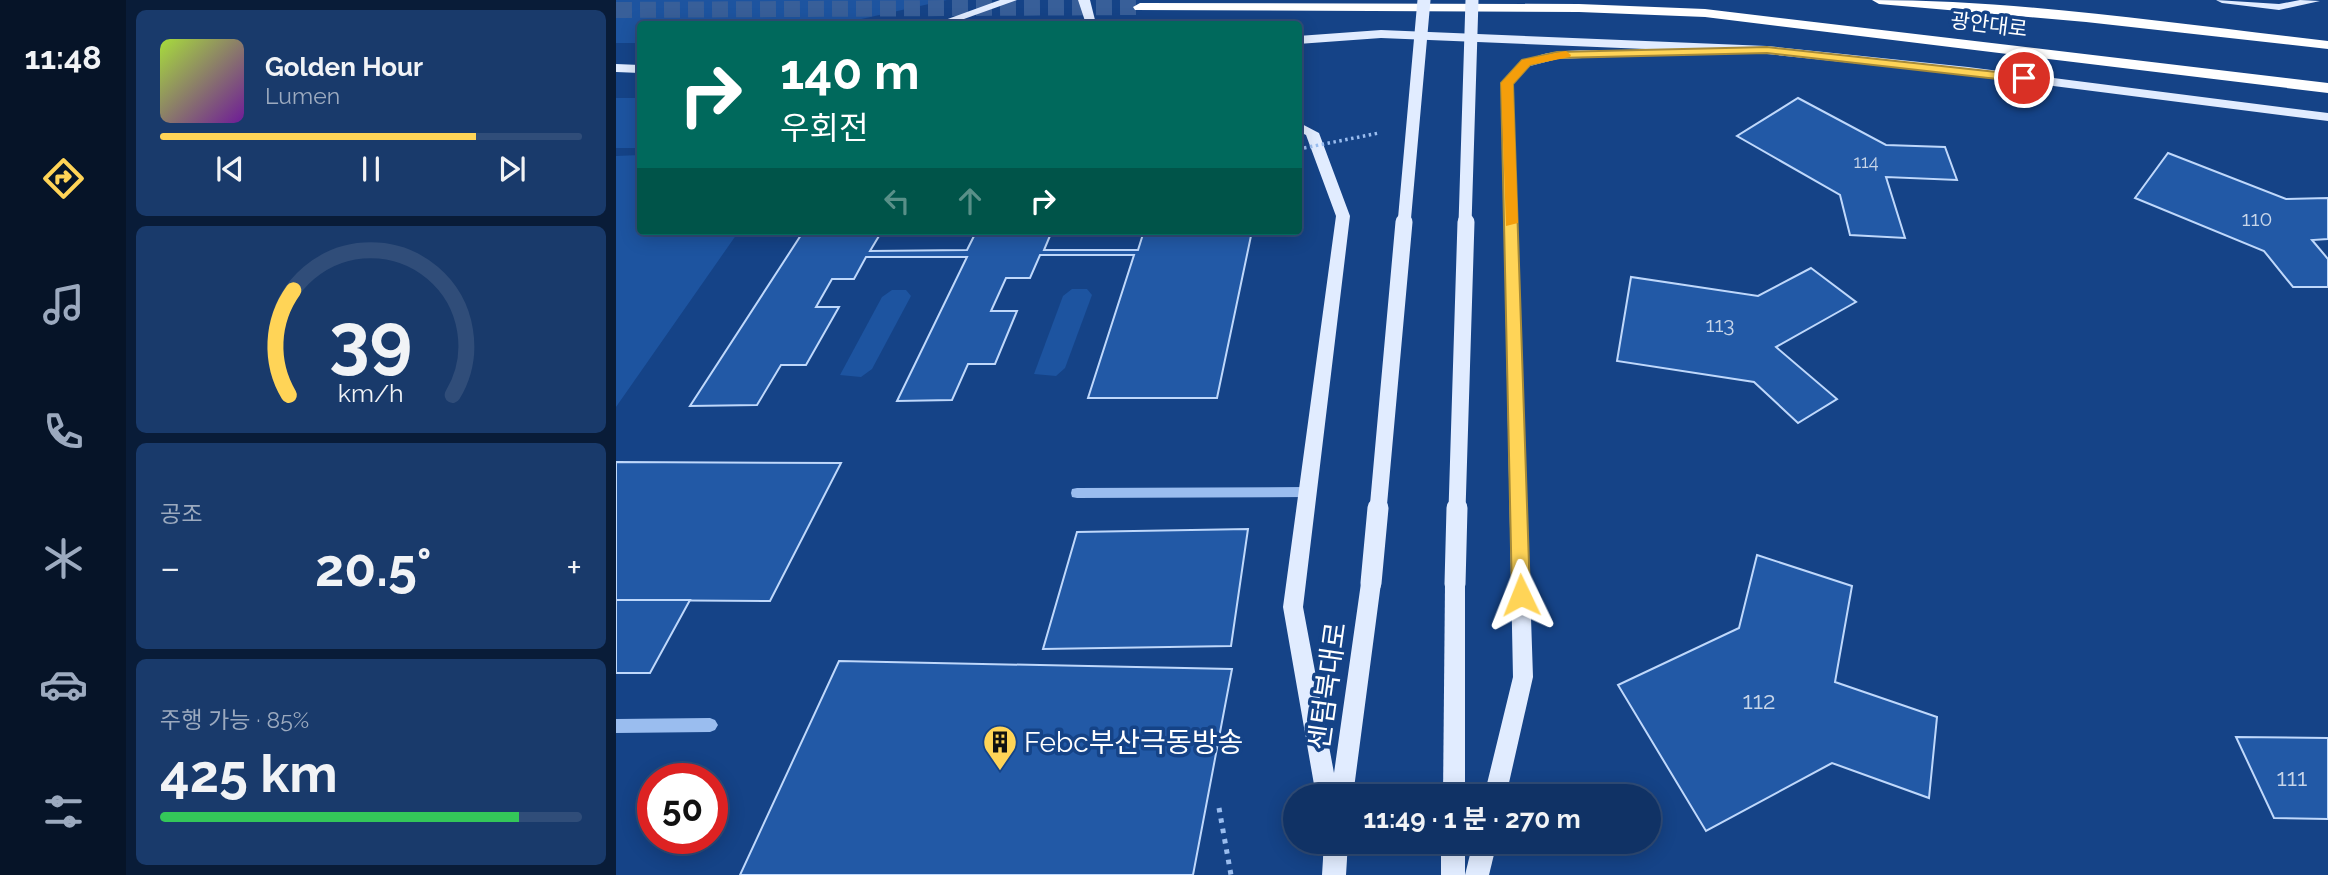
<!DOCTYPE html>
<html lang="ko">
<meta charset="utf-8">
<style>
body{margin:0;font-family:Raleway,"Noto Sans KR",sans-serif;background:#193a6b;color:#f1f3f6;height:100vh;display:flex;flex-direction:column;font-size:26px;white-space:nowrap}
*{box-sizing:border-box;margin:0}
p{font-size:23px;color:#9caabf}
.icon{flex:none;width:38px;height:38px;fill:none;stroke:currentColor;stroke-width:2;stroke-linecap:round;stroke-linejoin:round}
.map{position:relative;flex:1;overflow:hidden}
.side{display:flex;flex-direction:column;gap:10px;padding:10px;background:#091c38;width:490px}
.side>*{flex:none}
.top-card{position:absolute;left:21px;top:21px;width:665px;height:214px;border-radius:7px;box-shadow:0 4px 18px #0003,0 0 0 2px #304d79;background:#00695c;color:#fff;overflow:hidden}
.speed{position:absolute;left:21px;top:763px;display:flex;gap:14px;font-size:35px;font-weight:700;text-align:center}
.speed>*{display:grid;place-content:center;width:91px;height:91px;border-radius:50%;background:#103265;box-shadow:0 4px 18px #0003,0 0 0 2px #304d79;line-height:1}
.speed .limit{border:10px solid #d22;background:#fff;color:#111}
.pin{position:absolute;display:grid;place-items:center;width:60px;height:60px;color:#fff;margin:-30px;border:4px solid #fff;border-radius:50%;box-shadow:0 2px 7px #0007}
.me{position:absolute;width:77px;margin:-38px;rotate:358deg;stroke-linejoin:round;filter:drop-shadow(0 0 5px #0008)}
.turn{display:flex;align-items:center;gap:24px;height:147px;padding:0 28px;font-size:32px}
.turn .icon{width:91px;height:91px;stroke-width:2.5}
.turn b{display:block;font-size:49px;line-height:60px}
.lanes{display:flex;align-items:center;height:66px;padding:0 28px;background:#0003;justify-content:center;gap:35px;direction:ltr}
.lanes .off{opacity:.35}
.big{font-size:52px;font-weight:700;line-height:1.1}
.side .tile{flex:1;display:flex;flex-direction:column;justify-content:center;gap:10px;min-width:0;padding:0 24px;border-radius:10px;background:#193a6b}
.side .dial{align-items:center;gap:0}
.dial svg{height:182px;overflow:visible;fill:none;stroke:#304d79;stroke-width:7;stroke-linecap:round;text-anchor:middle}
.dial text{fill:#f1f3f6;stroke:none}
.song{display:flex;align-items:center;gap:21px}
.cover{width:84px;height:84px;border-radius:10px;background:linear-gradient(135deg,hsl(80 70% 55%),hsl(280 70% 35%))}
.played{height:7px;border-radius:4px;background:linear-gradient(90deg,#ffd457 75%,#304d79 75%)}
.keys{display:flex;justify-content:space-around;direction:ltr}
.heat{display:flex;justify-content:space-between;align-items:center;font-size:38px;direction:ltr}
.charge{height:10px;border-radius:5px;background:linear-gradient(90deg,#34c759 85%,#304d79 0)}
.trip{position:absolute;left:667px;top:784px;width:378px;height:70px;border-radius:35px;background:#103265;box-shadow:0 4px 18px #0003,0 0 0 2px #304d79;font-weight:700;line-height:70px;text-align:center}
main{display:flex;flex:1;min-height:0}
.tabs{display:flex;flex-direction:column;width:126px;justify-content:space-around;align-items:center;background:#061428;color:#9caabf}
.tabs .icon{width:49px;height:49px}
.tabs .active{color:#ffd457}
.tabs b{font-size:32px;color:#f1f3f6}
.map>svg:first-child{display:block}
</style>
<main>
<nav class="tabs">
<b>11:48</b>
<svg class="icon active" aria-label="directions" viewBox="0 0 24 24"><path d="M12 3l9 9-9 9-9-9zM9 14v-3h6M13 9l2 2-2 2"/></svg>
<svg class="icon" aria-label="music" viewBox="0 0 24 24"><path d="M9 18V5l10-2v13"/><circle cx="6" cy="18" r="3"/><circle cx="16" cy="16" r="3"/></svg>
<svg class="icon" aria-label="phone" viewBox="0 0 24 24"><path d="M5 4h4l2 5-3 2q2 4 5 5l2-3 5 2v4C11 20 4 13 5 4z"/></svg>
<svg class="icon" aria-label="climate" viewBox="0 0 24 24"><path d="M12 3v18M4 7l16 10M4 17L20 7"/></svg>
<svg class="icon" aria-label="car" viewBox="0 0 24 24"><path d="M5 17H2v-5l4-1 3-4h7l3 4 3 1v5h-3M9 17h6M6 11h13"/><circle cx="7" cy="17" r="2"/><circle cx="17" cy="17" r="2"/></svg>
<svg class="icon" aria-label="filters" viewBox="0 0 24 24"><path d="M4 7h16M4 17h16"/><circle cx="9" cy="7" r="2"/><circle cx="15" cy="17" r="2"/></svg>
</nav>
<section class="side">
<div class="tile">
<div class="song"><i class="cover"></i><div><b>Golden Hour</b><p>Lumen</p></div></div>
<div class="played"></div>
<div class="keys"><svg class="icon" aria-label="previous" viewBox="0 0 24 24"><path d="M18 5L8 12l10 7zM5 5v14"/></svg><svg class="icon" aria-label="pause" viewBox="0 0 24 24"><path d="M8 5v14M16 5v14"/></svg><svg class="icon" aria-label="next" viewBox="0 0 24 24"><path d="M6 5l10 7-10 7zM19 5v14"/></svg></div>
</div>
<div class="tile dial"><svg viewBox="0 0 100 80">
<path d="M14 69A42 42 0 1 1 86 69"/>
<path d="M14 69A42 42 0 0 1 16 23" stroke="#ffd457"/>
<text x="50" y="56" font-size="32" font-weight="700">39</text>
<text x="50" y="72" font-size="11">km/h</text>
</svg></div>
<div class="tile"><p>공조</p>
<div class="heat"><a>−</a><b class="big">20.5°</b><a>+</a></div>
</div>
<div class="tile"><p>주행 가능 · 85%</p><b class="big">425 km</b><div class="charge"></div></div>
</section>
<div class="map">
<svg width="1712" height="875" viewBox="0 0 1712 875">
<rect width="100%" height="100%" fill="#154387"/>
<g fill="#1d54a0">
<path d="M0,0H331L223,24H24V43H0Z"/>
<rect x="0" y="98" width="24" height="50"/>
<path d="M24,155V231H123L0,407V156Z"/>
<path d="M456,289H471L476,295L449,368L440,376L418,374L447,296Z"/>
<path d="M276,290H290L295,296L256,369L245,377L224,375L266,297Z"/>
</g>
<g fill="#2259a6" stroke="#bfd8fb" stroke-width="2">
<path d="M1182,98L1270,145L1329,147L1341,180L1270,177L1289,238L1234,235L1224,195L1121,136Z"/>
<path d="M1552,153L1670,199L1712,198V239L1696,240L1712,259V287H1677L1648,251L1519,198Z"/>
<path d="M266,231L254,251L351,250L360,232L436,231L428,250H522L528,231H636L601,398H472L518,255H424L414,278H390L375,311H401L379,364H352L336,400L281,401L351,257H250L238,279H216L200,307H223L190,365H165L141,405L74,406L187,232Z"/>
<path d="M1195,268L1240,302L1160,347L1221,399L1182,423L1138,382L1001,361L1015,277L1142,296Z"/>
<path d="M0,462L225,463L154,601L0,600Z"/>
<path d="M632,529L615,646L427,649L461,532Z"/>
<path d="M1141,555L1236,586L1219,682L1321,717L1313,798L1216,763L1090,831L1002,685L1123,628Z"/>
<path d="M0,600H74L34,673H0Z"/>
<path d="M223,661L616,669L577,875H124Z"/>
<path d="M1620,737L1712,738V819L1658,818Z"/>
</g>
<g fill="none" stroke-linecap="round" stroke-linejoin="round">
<path stroke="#385f99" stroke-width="16" stroke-dasharray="16 8" stroke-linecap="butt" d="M0,10L524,7"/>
<path stroke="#9abdef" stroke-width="5" stroke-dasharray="4.5 6" stroke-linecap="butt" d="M603,808L615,875"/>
<g fill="#9abdef" fill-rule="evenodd">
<path d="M691,487L696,488L697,492L696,496L691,497L461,498L456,497L455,493L456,489L461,488Z"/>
<path d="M94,718L99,720L102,725L99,730L94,732L0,733V719Z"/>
</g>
<g fill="#e1ecff" fill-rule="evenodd">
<path d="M384,0H401L334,24H318Z"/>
<path d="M462,0H474L479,20L488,24H470Z"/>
<path d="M1600,0L1663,4L1684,0L1704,1L1663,10L1606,3Z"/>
<path d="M765,30L1151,46L1352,67L1712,113V121L1352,75L1151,54L765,38L682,44V36Z"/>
<path d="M987,50L993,54L991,57L941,59L914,66L897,84L917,677L890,796H868L897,677L885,83C914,47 945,51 987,50Z"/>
<path d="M0,64L24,65V73L0,72Z"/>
<path d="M682,122L703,133L734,216L687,607L718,773L745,583L748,577L755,574L762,577L765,583L737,796H700L667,607L720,216L690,135L682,131Z"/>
<path d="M839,575L846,578L849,584V796H827L829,584L832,578Z"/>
<path d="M708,842H732L730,875H706Z"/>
<rect x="825" y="842" width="24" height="33"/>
<path d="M857,842H881L873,875H849Z"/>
</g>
<g fill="#fff" fill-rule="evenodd">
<path d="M1256,0C1408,0 1561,24 1712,41V49L1470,22L1263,4Z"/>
<path d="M524,3L963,4L1089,9L1712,83V93L1089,17L963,12L519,10L517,7Z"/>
</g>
<path stroke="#9abdef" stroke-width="3.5" stroke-dasharray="2.5 3.5" stroke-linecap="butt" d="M688,148L763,133"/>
<g stroke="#e1ecff" stroke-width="13">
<path d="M788,224L808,0"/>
<path d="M849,224L856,0"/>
</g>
<g stroke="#e1ecff" stroke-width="17">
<path d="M762,510L788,222"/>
<path d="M841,510L850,222"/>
</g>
<g stroke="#e1ecff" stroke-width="21">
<path d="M755,583L762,508"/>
<path d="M839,584L841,508"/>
</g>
</g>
<path fill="#ffd457" stroke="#a68a39" stroke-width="2" d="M1151,47L1408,75L1413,78L1408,82L1151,53L941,58L914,65L897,84L914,595L911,601H899L896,595L885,83L906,60L941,52Z"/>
<path fill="#f59e0b" d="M950,51L955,55L954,57L914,65L897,84L902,223L890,226L885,83L906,60Z"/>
<defs>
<g id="building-pin" transform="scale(1.75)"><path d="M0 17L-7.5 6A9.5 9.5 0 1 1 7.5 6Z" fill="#ffd457" stroke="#154387"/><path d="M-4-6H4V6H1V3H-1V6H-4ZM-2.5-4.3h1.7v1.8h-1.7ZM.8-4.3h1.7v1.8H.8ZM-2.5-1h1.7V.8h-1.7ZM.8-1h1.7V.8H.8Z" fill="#111"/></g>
</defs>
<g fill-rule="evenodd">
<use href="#building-pin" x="384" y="742"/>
</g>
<g text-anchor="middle" stroke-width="7" stroke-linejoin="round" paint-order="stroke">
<g font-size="18" fill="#c8d6e9">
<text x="1250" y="168">114</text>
</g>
<g font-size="21" fill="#fff" stroke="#154387">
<text transform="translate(1373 25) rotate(7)" y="7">광안대로</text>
</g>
<g font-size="21" fill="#c8d6e9">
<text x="1641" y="226">110</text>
<text x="1104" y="332">113</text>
</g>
<g font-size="24" fill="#c8d6e9">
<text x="1143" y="709">112</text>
<text x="1676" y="786">111</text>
</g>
<g font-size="28" fill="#fff" stroke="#154387">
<text transform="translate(711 686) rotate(-82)" y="10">센텀북대로</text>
</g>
<g font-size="28" fill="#fff" stroke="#154387" text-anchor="start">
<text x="408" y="752">Febc부산극동방송</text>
</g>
</g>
</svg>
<div class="speed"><div class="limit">50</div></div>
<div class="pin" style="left:1408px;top:78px;background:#d93025"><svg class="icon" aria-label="arrive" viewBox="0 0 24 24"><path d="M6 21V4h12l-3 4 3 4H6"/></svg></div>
<svg class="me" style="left:905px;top:595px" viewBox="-20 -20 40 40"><path d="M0-17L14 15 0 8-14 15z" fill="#ffd457" stroke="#fff" stroke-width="4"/></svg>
<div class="trip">11:49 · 1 분 · 270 m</div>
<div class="top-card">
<div class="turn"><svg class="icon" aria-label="right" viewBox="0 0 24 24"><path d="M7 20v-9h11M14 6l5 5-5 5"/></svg><div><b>140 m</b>우회전</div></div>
<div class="lanes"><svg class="icon off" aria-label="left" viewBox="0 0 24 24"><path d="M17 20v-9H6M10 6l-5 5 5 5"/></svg><svg class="icon off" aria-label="ahead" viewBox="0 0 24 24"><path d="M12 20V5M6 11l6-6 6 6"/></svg><svg class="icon" aria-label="right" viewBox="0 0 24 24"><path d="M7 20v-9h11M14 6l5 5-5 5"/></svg></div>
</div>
</div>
</main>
